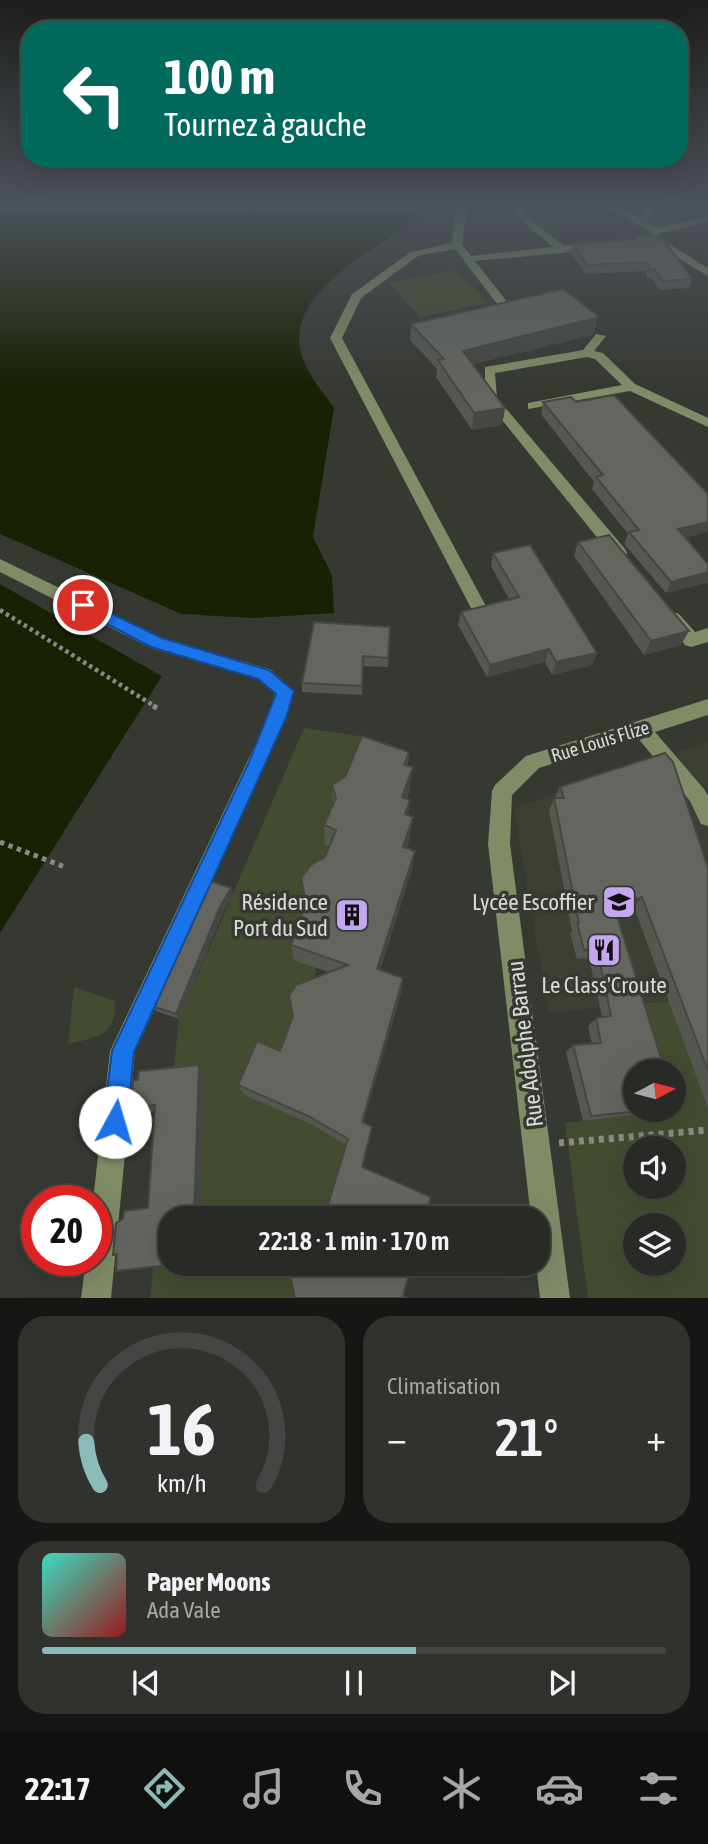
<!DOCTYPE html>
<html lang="fr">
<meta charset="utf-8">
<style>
body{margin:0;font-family:"Asap Condensed",sans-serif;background:#30322e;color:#f1f3f6;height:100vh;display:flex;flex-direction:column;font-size:26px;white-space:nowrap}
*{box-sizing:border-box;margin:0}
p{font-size:23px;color:#a5a7a7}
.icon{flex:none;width:38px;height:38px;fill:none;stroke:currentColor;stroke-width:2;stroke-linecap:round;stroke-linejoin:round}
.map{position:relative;height:1298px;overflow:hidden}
.side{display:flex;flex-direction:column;gap:18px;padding:18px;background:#161715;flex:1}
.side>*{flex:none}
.hud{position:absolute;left:21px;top:21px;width:667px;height:147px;border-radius:28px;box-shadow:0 7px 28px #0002,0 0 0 2px #444643;background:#00695c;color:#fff;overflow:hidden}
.needle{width:46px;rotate:83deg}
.tools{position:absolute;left:623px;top:1059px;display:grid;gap:14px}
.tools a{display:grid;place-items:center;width:63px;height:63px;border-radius:50%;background:#282a26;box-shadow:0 7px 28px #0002,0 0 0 2px #444643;font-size:35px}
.speed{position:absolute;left:21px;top:1185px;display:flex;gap:14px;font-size:35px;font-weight:700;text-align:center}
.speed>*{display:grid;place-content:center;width:91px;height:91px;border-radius:50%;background:#282a26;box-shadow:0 7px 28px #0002,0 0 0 2px #444643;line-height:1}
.speed .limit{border:10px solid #d22;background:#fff;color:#111}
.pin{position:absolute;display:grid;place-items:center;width:60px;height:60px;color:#fff;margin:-30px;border:4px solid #fff;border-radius:50%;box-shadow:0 2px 7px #0007}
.me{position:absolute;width:77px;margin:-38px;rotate:6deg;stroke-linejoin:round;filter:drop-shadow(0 0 5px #0008)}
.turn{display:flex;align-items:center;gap:24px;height:147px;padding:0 28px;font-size:32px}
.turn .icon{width:91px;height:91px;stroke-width:2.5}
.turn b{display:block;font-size:49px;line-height:60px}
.big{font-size:52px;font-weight:600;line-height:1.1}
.side .card{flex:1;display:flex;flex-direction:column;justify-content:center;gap:10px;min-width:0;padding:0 24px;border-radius:28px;background:#30322e}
.side .dial{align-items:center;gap:0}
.dial svg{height:182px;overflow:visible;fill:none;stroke:#444643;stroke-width:7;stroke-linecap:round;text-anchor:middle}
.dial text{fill:#f1f3f6;stroke:none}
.song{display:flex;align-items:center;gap:21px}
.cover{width:84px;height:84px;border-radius:10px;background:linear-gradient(135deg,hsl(170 70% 55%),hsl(0 70% 35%))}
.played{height:7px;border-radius:4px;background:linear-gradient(90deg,#8bbbb9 60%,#444643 60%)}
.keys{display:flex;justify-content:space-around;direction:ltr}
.heat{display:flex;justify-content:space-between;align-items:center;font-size:38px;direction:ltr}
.side .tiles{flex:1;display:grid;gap:18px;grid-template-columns:1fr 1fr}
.card:last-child{grid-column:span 2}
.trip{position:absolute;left:158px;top:1206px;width:392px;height:70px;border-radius:28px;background:#282a26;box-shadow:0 7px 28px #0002,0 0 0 2px #444643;font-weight:600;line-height:70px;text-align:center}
.tab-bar{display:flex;height:112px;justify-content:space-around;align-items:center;background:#10110f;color:#a5a7a7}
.tab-bar .icon{width:49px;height:49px}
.tab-bar .selected{color:#8bbbb9}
.tab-bar b{font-size:32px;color:#f1f3f6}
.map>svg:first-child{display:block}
</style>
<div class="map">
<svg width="708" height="1298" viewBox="0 0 708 1298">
<rect width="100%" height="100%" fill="#363832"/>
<path fill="#3c4034" d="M708,742V996L549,1013L514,808Z"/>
<g fill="#434c2f" fill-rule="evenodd">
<path d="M454,270L489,303L420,317L389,283Z"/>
<path d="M304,728L373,738L341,858L288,1096L349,1138L353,1218H170V1264H348L342,1298H150L179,1019Z"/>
<path d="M74,987L115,1001C116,1036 98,1037 68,1044Z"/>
<path d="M708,996V1298H588L565,1123L676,1110L674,1071H663L641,1004ZM635,1148H674V1186H635ZM635,1225H674V1264H635Z"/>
</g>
<g fill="#192103">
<path d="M0,206H415L420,216C380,249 284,290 301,353C307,374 322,391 334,408L313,537L332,575L334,613L252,618L181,614L0,534Z"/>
<path d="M0,584L162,676L0,933Z"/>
</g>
<g fill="#363832">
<path d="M0,534L181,614L202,615L200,619L179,617L0,538Z"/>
<path d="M0,581H2L164,673L162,676L0,584Z"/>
</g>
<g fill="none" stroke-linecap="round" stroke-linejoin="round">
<path stroke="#898a85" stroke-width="4.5" stroke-dasharray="3.5 3.5" stroke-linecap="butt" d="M0,610L156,707"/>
<g stroke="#898a85" stroke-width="5" stroke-dasharray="4.5 4.5" stroke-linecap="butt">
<path d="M153,706L157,708"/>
<path d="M0,842L65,867"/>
</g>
<path stroke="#898a85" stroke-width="7" stroke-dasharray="5 5" stroke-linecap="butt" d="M559,1143L708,1130"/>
<g fill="#7f8c66" fill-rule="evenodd">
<path d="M457,206H467L462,245L471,256L553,247L519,219L514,206H524L526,216L564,246L596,242L601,245L563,253L475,261L508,303L502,306L498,305L455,249L418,256L361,298L342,338L488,610L480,616L472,610L330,338L352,294L411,252L452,243Z"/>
<path d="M604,206H616L639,218L648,206H657L646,222L658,228L708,216V222L660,233L658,237L708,268V276L650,241L627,243V239L649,235L651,232Z"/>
<path d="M596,334L606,336L594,351L603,353L635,384L708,418V427L630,391L528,409V403L622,385L595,359L587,357L495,373L497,398L625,549L627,553L625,557H613L485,399V367L583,350Z"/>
<path d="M0,559L162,638L270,669L294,691L286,718L135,1052L111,1298H81L86,1260H96V1200H93L110,1051L268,718L275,693L258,679L151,648L0,572Z"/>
<path d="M673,612L679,614L695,632L708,628V642L691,647L685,645L665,618L667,614Z"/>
<path d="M708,699V715L655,732L704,789L708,796V826L701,824L690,801L637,737L539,768L512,795L510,844L570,1298H540L536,1264L537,1218H531L488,844L492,791L495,785L526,756Z"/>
</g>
</g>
<g fill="#555751">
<path d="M633,237L692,279L689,288L660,290L651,278L647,279L646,271L585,274L571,253L573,244L632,240Z"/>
<path d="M598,316L594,333L592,335L473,364L505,408L502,425L472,430L436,377L437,369L410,340L411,324Z"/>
<path d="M543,402L686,538L708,564L666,593L624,544L628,534L592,489L594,482L541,414Z"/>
<path d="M578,542L681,645L644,655L574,556Z"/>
<path d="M493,553L597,653L592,665L552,675L545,662L487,677L458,625L461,612L509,599L491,566Z"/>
<path d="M390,627L388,667L363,666L362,695L302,692V683Z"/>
<path d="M409,752L408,765L410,787L407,799L410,800L408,815L410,836L407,848L412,869L380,970L401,993L363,1123L372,1127L363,1167L324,1218L346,1145L311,1124L245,1095L238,1085L280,1051L328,972L294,960L291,945L306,904L301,878L325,857L329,846L325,845L324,825L333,804L332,785Z"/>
<path d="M560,787L708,868V1108L634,907L616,913L635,1071V1110H665L659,1112L583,1121L566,1052L573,1045L592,1044L588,1026L596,1018L602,1017L589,958L577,959L570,933L572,931L549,810Z"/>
<path d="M231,888L233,894L222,915L179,1019L156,1011L152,1006Z"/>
<path d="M199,1065L204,1072L200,1218H170V1264H184L116,1271L117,1255H113L148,1208L155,1111L142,1113L135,1108L136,1104L132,1101Z"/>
</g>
<g fill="#454742">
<path d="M598,316L594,333L592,335L461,367L463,351Z"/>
<path d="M505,408L502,425L472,430L474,413Z"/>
<path d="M708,522V532L673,541L678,529Z"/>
<path d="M708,572V583L666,593L671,582Z"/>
<path d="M689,631L681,645L644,655L651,641Z"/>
<path d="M549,649L545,662L487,677L490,665Z"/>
<path d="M597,653L592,665L552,675L556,662Z"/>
<path d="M409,752L407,773L404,765Z"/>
<path d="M413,767L410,787L400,817L402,797Z"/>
<path d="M410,800L407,820L405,814Z"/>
<path d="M413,817L410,836L401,866L403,847Z"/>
<path d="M415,851L412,869L376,983L377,969Z"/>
<path d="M231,888L233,894L222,915L179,1019L176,1014L219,909Z"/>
<path d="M642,897L634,907L607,916L614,906Z"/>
<path d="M403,978L401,993L361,1129L362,1122Z"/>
<path d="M199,1065L204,1072L200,1218H194Z"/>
</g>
<g fill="#63655e" stroke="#454742" stroke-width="2">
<path d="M652,235L666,243L692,279L663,281L654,269L649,270L648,262L587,265L573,244L635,239L633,237Z"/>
<path d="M563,289L598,316L596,318L463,351L505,408L474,413L438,360L444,359L411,324Z"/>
<path d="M614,395L708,494V522L678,529L708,564V572L671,582L629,532L639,530L596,477L603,475L543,402L571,397L576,402Z"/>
<path d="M609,535L689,631L651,641L578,542Z"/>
<path d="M530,545L597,653L556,662L549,649L490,665L461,612L519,597L493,553Z"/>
<path d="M314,622L390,627L388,658L363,656L362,686L302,683Z"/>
<path d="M362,736L409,752L404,765L413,767L402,797L410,800L405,814L413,817L403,847L415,851L377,969L403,978L362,1122L372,1127L362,1167L431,1197L425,1218H324L348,1139L308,1116L238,1085L257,1041L280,1051L293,1016L289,996L296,985L348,965L291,945L306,903L301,878L312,864L325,857L336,830L324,825L336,798L332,785L345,777Z"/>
<path d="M665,753L673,762L708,868V1071L642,897L614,906L665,1071H635V1110H649L591,1116L573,1045L601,1043L596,1018L611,1016L597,948L584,950L577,923H579L554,798H564L560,787Z"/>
<path d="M210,881L231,888L219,909L176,1014L152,1006Z"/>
<path d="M199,1065L194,1218H170V1264H178L116,1271L117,1254L113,1255L116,1223L123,1219L124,1211L148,1208L155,1105L135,1108L136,1100L132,1101L133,1081L138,1080L139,1071Z"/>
<path d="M296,1264H412L403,1296L407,1298H295L289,1272Z"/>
</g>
<linearGradient id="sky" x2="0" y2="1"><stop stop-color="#1e1f1c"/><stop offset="0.53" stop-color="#4c535a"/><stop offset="1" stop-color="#4c535a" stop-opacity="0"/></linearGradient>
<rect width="708" height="388" fill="url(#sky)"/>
<path fill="#1a73e8" stroke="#114b97" stroke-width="2" d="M83,600L162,638L269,670L294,691L286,718L266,762L134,1052L127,1122L124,1130L115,1134L107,1130L103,1122L112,1051L249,762L276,694L258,679L151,647L78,609L75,605Z"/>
<defs>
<g id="school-square" transform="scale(1.75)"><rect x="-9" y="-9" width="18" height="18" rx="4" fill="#c5a7f1" stroke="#363832"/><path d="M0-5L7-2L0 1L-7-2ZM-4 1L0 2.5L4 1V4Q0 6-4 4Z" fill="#111"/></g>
<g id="building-square" transform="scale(1.75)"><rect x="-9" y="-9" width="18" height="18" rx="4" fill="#c5a7f1" stroke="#363832"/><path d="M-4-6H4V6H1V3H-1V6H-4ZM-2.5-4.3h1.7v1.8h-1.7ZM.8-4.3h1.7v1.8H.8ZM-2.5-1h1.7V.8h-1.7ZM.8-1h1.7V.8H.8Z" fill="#111"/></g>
<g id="restaurant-square" transform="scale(1.75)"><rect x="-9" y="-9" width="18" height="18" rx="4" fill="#c5a7f1" stroke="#363832"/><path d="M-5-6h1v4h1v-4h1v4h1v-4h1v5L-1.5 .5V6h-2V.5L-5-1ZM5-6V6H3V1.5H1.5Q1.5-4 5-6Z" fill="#111"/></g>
</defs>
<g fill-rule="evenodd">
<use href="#school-square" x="619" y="902"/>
<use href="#building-square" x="352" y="915"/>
<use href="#restaurant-square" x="604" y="950"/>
</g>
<g text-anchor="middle" stroke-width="7" stroke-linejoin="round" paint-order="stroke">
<g font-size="19" fill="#d8d9d5" stroke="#363832">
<text transform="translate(600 741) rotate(-17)" y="7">Rue Louis Flize</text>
</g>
<g font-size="23" fill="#d8d9d5" stroke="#363832" text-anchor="end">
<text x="328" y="910">Résidence<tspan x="328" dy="26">Port du Sud</tspan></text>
<text x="594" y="910">Lycée Escoffier</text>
<text x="604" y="993" text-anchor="middle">Le Class'Croute</text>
</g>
<g font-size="23" fill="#d8d9d5" stroke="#363832">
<text transform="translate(525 1044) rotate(-97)" y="8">Rue Adolphe Barrau</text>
</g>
</g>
</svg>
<div class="tools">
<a><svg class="needle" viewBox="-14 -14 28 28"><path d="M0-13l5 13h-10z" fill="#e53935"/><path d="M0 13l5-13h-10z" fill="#a5a7a7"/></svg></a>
<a><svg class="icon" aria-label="sound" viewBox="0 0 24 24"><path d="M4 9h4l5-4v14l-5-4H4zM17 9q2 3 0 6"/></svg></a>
<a><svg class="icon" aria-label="layers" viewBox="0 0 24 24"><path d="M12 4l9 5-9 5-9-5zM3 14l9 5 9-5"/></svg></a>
</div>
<div class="speed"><div class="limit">20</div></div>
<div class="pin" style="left:83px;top:605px;background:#d93025"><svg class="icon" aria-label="arrive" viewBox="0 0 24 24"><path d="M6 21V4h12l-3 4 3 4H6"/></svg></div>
<svg class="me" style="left:115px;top:1122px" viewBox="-20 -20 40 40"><circle r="19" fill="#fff"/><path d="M0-13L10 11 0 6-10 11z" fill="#1a73e8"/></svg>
<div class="trip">22:18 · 1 min · 170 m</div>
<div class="hud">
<div class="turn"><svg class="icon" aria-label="left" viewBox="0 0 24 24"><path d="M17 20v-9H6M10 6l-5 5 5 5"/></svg><div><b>100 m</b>Tournez à gauche</div></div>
</div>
</div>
<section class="side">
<div class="tiles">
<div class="card dial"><svg viewBox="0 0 100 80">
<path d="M14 69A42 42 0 1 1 86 69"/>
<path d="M14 69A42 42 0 0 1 8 50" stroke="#8bbbb9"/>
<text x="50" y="56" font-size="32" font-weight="700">16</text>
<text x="50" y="72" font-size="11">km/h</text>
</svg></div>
<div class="card"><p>Climatisation</p>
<div class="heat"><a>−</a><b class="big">21°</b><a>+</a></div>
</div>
<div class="card">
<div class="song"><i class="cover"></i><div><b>Paper Moons</b><p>Ada Vale</p></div></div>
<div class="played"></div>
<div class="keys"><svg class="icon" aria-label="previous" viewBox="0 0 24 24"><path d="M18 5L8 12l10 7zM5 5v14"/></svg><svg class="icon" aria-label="pause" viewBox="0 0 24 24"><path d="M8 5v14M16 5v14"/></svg><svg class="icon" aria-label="next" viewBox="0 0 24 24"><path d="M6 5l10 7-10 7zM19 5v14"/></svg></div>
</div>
</div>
</section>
<nav class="tab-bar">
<b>22:17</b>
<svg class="icon selected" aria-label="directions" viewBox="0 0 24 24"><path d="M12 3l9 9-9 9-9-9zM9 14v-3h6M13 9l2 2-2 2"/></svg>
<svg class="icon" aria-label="music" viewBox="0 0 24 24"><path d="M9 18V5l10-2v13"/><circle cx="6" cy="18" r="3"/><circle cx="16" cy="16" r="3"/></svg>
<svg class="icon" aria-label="phone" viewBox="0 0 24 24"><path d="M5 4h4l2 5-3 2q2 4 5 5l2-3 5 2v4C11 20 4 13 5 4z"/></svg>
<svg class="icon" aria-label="climate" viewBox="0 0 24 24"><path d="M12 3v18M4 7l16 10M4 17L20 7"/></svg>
<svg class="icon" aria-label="car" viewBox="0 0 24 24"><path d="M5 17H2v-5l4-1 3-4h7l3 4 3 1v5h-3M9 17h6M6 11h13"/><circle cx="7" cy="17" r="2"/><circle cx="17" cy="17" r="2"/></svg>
<svg class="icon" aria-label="filters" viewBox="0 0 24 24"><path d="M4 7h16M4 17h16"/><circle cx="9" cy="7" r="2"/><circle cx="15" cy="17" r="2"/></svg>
</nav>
